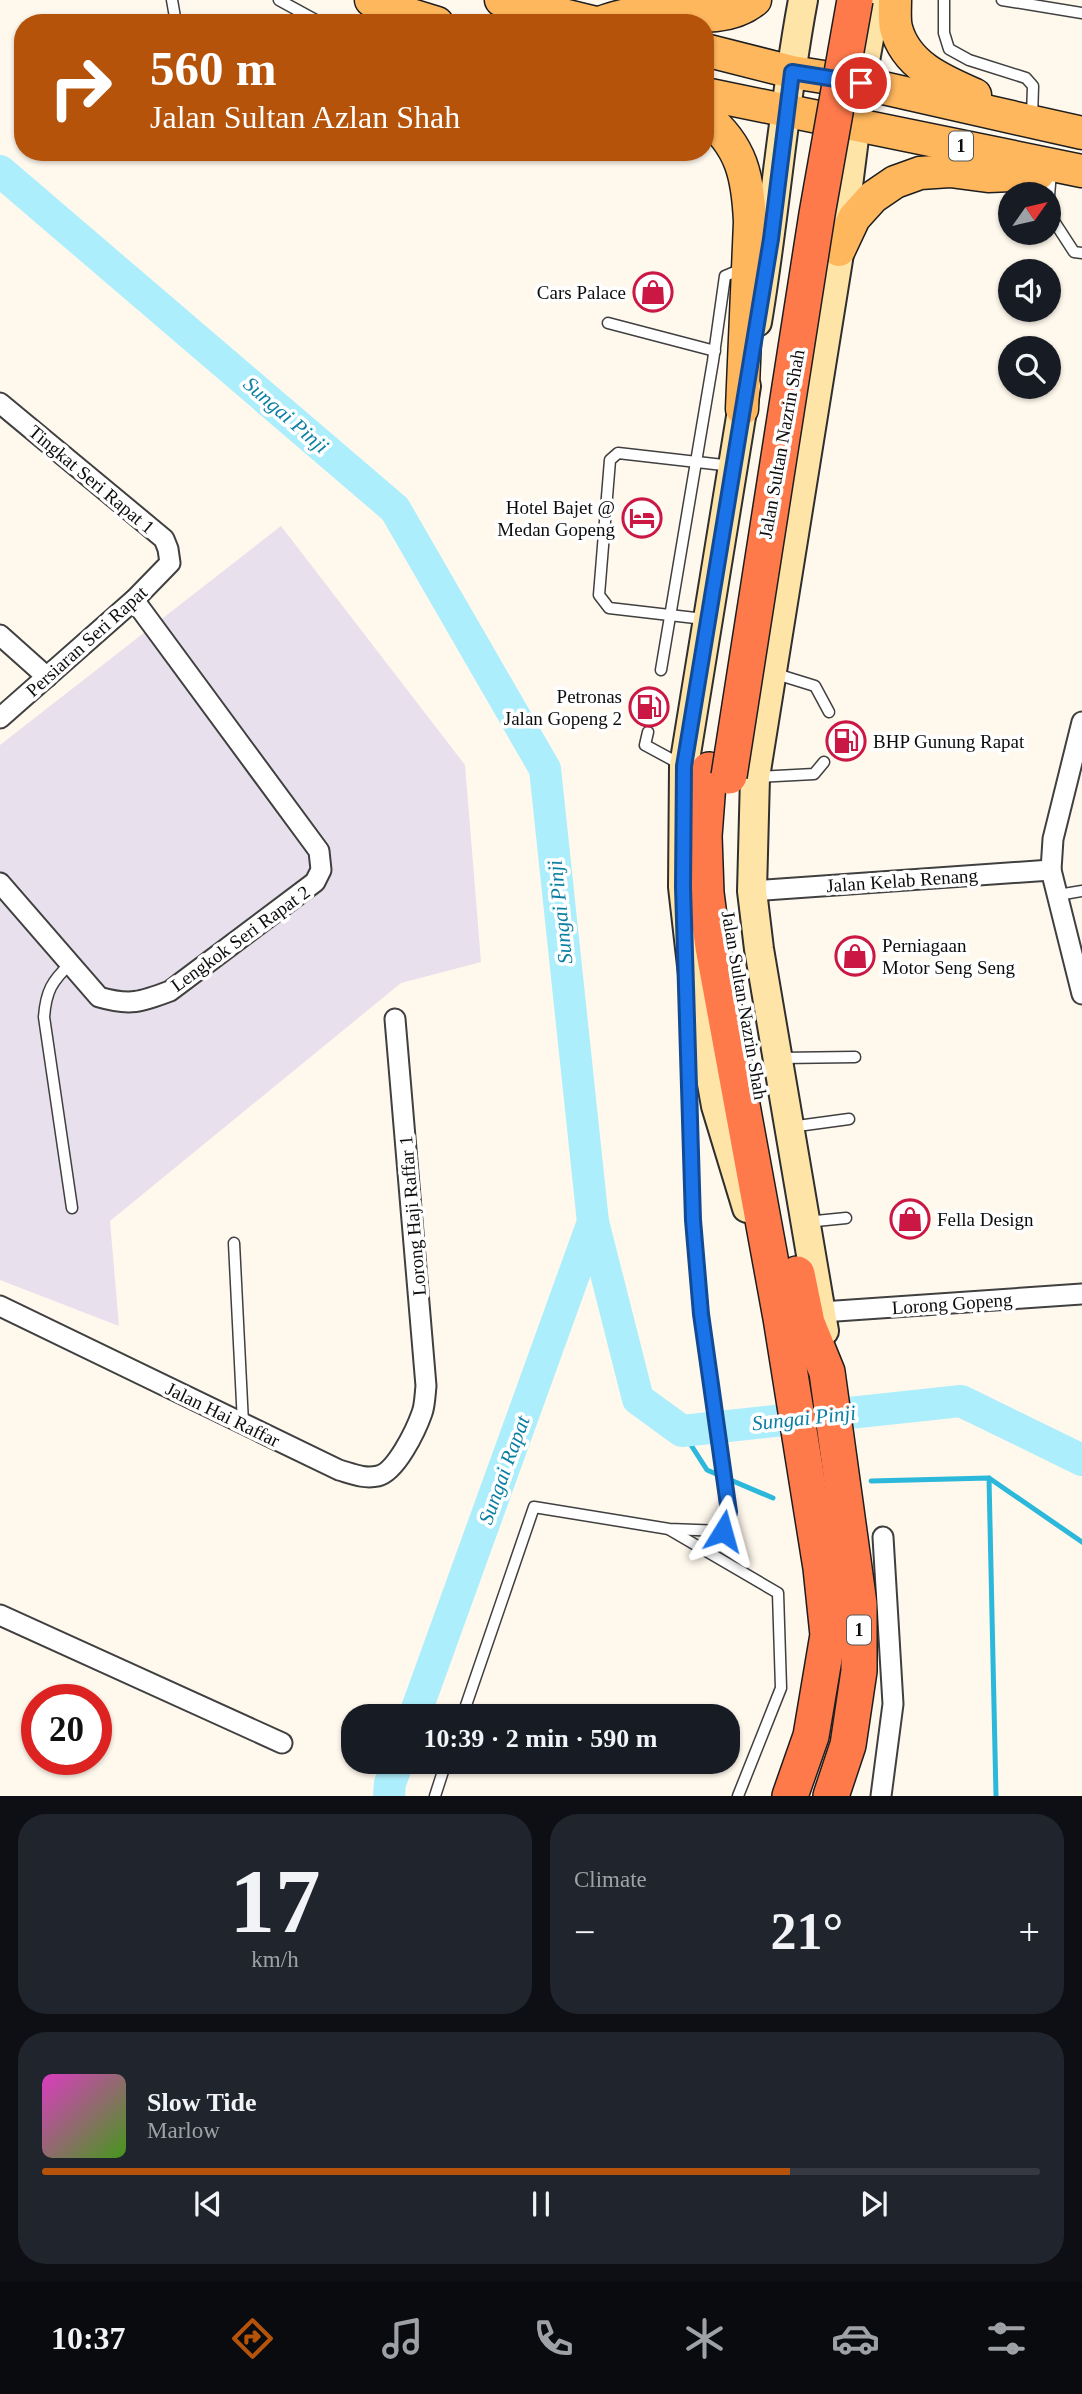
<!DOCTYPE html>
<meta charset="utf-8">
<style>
body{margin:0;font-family:Georgia,serif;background:#20242c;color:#f1f3f6;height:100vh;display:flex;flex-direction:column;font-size:26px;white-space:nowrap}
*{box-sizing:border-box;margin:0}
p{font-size:23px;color:#9ea1a6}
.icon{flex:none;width:38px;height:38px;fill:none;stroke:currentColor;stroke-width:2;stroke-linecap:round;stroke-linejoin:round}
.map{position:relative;height:1796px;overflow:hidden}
.sheet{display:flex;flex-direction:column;gap:18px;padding:18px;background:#0d0f14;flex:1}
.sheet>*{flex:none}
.hud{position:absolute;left:14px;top:14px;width:700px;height:147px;border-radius:28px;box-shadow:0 2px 5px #0004;background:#b45309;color:#fff;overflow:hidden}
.needle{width:46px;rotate:56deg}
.tools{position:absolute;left:998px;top:182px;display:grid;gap:14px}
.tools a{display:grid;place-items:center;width:63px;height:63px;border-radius:50%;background:#171b24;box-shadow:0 2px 5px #0004;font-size:35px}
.speed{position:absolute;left:21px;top:1684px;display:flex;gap:14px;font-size:35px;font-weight:700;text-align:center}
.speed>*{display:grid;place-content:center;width:91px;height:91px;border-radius:50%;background:#171b24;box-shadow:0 2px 5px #0004;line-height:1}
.speed .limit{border:10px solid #d22;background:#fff;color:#111}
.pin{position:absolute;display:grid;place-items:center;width:60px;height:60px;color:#fff;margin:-30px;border:4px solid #fff;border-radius:50%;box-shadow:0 2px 7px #0007}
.me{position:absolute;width:77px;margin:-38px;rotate:8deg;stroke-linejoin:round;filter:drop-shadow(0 0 5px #0008)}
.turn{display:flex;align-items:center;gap:24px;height:147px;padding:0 21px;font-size:32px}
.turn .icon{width:91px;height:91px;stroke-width:2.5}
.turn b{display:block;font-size:49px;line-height:60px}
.big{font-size:52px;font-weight:800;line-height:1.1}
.sheet .widget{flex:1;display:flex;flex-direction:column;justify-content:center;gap:10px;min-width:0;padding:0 24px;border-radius:28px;background:#20242c}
.sheet .dial{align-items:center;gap:0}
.dial b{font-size:91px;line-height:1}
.song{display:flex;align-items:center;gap:21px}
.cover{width:84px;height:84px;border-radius:10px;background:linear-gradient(135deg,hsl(310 70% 55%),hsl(100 70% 35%))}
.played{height:7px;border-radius:4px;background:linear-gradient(90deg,#b45309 75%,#363941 75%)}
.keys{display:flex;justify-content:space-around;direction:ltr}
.heat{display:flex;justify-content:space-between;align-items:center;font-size:38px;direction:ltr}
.sheet .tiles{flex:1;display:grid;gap:18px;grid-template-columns:1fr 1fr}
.widget:last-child{grid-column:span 2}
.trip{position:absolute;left:341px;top:1704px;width:399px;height:70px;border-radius:28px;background:#171b24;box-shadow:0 2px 5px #0004;font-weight:800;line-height:70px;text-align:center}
.dock{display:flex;height:112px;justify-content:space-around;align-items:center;background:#090b0e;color:#9ea1a6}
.dock .icon{width:49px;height:49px}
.dock .current{color:#b45309}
.dock b{font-size:32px;color:#f1f3f6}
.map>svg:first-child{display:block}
</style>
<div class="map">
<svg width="1082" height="1796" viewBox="0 0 1082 1796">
<rect width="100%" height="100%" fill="#fff8ed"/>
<path fill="#e9e0ed" d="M281,526L465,765L481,962L401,983L110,1221L119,1326L0,1280V745Z"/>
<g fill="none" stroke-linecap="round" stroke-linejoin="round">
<g stroke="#2cb8da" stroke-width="5">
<path d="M682,1431L707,1470L773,1498"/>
<path d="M989,1478L996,1796"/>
<path d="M871,1481L989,1478L1082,1542"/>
</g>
<g stroke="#aceefc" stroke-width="32">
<path d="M0,171L395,509L545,769L593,1222L638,1399L682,1431L961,1401L1082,1460"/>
<path d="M414,1717L593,1222"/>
<path d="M389,1796L390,1783L398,1762"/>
</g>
<g stroke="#404040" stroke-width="13">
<g id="lane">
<path d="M172,0L176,23"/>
<path d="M279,0L321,23"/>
<path d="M944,0V33L949,49L969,60L1026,78L1033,86L1032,117"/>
<path d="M1002,0L1082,13"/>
<path d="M1048,207L1051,173"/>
<path d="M1048,212L1074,252L1082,253"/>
<path d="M608,323L715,351"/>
<path d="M704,619L609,608L599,595L610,460L618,453L732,466"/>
<path d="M661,670L713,361L725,276L744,268"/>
<path d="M773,673L815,686L829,712"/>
<path d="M648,732L645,745L680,764"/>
<path d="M757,777L814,774L824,762"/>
<path d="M1058,895L1082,891"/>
<path d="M70,964C52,981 46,991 44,1017L72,1208"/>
<path d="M781,1058L855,1057"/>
<path d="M790,1127L849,1119"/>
<path d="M806,1222L846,1218"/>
<path d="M234,1243L243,1423"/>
<path d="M670,1530L778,1593L781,1688L738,1796"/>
<path d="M462,1717L534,1507L669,1529L723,1531L729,1512L701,1314L693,1220L687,1014"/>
<path d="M435,1796L446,1762"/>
</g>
</g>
<g stroke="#404040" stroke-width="23">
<g id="street">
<path d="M0,403L164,539L168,549L170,563L134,600L0,718"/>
<path d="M0,635L47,677"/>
<path d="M1082,722L1053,839L1051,870L1082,994"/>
<path d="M0,883L99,997C130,1006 141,1002 170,991L315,882L321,870L319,851L134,600"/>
<path d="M752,891L1051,870"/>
<path d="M0,1306L339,1470C353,1474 364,1479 378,1476C396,1472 416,1430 422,1413C425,1405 425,1394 426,1386L395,1019"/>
<path d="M822,1312L1082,1294"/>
<path d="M0,1615L282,1743"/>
<path d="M881,1796L893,1704L883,1537"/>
</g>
</g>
<g stroke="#2f2f2f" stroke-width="32">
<g id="secondary">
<path d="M757,322C775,215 783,106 803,0"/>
<path d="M746,386L684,766L683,887L694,983L716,1106L747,1208"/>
<path d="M824,1331L759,949L752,891L755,777L841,241L861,83L876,0"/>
</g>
</g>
<g stroke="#1e1e1e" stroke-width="35">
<g id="primary">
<path d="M371,0L398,11L437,23"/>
<path d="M501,0L596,23"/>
<path d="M895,0C895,9 894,20 896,28C906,66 943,81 975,95"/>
<path d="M599,23C612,19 624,14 637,14C675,12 723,26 755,0"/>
<path d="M705,50L792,72L861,83L1082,133"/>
<path d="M705,94L1082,171"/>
<path d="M705,116C742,146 748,177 750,222L742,409"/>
<path d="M839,250L854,218L873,197L895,182L920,173L950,171L988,176L1038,174"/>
</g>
</g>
<g stroke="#1e1e1e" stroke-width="38">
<g id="highway">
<path d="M709,770L704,836L706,893L713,947L781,1318L821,1568L828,1635L811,1736L790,1796"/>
<path d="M797,1274L807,1323L827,1372L859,1604V1671L848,1745L831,1796"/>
</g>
</g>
<use href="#lane" stroke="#fff" stroke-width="10"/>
<use href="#street" stroke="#fff" stroke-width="19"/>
<use href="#secondary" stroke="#ffe4a8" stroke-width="28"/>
<use href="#primary" stroke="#ffb75d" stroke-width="32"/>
<use href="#highway" stroke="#ff7a4b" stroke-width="35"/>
<g stroke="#1e1e1e" stroke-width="38" stroke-linecap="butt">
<path id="highway-bridge" d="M729,776L817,214L855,0"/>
</g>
<use href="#highway-bridge" stroke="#ff7a4b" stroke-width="35"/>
</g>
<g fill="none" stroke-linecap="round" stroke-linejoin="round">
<g stroke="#114b97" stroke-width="18">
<path id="route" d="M723,1531L729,1512L701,1314L693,1220L683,887L684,766L771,239L792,72L861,83"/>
</g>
<use href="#route" stroke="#1a73e8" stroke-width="12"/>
</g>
<defs>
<g id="shop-ring" transform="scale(2.0125)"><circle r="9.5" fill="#fff" stroke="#cb1744" stroke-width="1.5"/><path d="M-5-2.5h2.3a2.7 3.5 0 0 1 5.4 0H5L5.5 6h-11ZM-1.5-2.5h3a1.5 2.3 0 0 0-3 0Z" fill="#cb1744"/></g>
<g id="hotel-ring" transform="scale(2.0125)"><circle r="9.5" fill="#fff" stroke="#cb1744" stroke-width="1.5"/><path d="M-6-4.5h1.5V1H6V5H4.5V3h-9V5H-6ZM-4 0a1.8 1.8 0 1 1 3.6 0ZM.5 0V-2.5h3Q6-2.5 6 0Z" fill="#cb1744"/></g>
<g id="fuel-ring" transform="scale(2.0125)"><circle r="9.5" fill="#fff" stroke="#cb1744" stroke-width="1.5"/><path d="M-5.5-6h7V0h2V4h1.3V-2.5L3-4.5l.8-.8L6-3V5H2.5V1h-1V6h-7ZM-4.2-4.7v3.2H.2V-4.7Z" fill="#cb1744"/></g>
</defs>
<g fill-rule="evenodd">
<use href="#shop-ring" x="653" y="292"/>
<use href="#hotel-ring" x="642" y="518"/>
<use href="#fuel-ring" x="649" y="707"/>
<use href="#fuel-ring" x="846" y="741"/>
<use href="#shop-ring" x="855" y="956"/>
<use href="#shop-ring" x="910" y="1219"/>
</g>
<g text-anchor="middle" stroke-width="7" stroke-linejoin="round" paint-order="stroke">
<g fill="#fff" stroke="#565656" stroke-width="2">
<rect x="949" y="131.5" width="24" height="29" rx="5"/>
<rect x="847" y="1615.5" width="24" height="29" rx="5"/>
</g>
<g font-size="18" font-weight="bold" fill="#0d0d0d">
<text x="961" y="152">1</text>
<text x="859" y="1636">1</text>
</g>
<g font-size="19" fill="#0d0d0d" stroke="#fff" text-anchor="end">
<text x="626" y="299">Cars Palace</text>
<text x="615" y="514">Hotel Bajet @<tspan x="615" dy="22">Medan Gopeng</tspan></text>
<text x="622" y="703">Petronas<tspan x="622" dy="22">Jalan Gopeng 2</tspan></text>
<text x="873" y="748" text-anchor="start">BHP Gunung Rapat</text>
<text x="882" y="952" text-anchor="start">Perniagaan<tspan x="882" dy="22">Motor Seng Seng</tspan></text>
<text x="937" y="1226" text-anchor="start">Fella Design</text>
</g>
<g font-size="19" fill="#0d0d0d" stroke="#fff">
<text transform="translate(781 444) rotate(-80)" y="7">Jalan Sultan Nazrin Shah</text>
<text transform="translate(92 479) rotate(40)" y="7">Tingkat Seri Rapat 1</text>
<text transform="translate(86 641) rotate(-42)" y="7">Persiaran Seri Rapat</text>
<text transform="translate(902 880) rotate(-4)" y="7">Jalan Kelab Renang</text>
<text transform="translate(240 938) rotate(-36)" y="7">Lengkok Seri Rapat 2</text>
<text transform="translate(745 1005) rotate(80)" y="7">Jalan Sultan Nazrin Shah</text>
<text transform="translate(412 1216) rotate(-95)" y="7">Lorong Haji Raffar 1</text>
<text transform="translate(952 1303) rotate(-4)" y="7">Lorong Gopeng</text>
<text transform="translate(223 1414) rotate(26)" y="7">Jalan Hai Raffar</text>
</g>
<g font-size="21" font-style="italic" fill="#0a7fa3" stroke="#fff">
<text transform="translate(286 415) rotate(41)" y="7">Sungai Pinji</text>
<text transform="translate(560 912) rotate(-96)" y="7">Sungai Pinji</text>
<text transform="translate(804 1418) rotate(-6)" y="7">Sungai Pinji</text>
<text transform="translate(504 1470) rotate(-70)" y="7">Sungai Rapat</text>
</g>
</g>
</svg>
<div class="tools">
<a><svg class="needle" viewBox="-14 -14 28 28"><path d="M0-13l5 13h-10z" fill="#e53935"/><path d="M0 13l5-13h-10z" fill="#9ea1a6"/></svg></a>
<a><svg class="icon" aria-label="sound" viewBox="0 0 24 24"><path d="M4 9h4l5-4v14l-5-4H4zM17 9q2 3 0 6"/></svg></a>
<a><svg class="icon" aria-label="search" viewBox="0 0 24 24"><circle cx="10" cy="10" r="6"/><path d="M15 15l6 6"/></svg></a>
</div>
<div class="speed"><div class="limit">20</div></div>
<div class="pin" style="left:861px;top:83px;background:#d93025"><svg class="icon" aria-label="arrive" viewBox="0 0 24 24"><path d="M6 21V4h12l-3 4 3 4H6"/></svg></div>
<svg class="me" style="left:723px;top:1531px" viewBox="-20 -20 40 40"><path d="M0-17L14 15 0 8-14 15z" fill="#1a73e8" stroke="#fff" stroke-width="4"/></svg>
<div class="trip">10:39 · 2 min · 590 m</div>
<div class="hud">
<div class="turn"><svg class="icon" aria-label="right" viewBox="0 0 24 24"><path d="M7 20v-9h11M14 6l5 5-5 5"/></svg><div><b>560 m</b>Jalan Sultan Azlan Shah</div></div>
</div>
</div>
<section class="sheet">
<div class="tiles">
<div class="widget dial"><b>17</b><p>km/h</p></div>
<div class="widget"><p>Climate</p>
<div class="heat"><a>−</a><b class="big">21°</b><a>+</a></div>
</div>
<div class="widget">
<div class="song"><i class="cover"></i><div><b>Slow Tide</b><p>Marlow</p></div></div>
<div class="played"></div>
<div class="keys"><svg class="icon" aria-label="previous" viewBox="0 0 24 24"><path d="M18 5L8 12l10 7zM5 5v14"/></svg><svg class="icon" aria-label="pause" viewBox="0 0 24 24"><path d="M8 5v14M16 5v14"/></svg><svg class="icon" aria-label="next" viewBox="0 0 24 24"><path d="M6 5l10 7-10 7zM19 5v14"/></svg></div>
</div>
</div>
</section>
<nav class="dock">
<b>10:37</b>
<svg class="icon current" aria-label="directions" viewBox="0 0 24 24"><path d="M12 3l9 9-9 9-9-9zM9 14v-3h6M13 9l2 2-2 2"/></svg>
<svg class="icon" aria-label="music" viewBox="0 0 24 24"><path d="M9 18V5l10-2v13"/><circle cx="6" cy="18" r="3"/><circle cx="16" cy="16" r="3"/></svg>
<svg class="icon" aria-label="phone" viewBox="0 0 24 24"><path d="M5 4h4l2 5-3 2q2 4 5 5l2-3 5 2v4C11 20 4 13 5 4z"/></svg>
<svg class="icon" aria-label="climate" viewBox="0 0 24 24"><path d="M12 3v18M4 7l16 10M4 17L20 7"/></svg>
<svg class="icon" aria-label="car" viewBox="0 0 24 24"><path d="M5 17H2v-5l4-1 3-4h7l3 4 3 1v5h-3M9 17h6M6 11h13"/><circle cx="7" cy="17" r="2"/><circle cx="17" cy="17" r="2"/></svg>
<svg class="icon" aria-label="filters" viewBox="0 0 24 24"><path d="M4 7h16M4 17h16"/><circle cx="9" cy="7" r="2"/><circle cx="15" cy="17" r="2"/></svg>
</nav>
